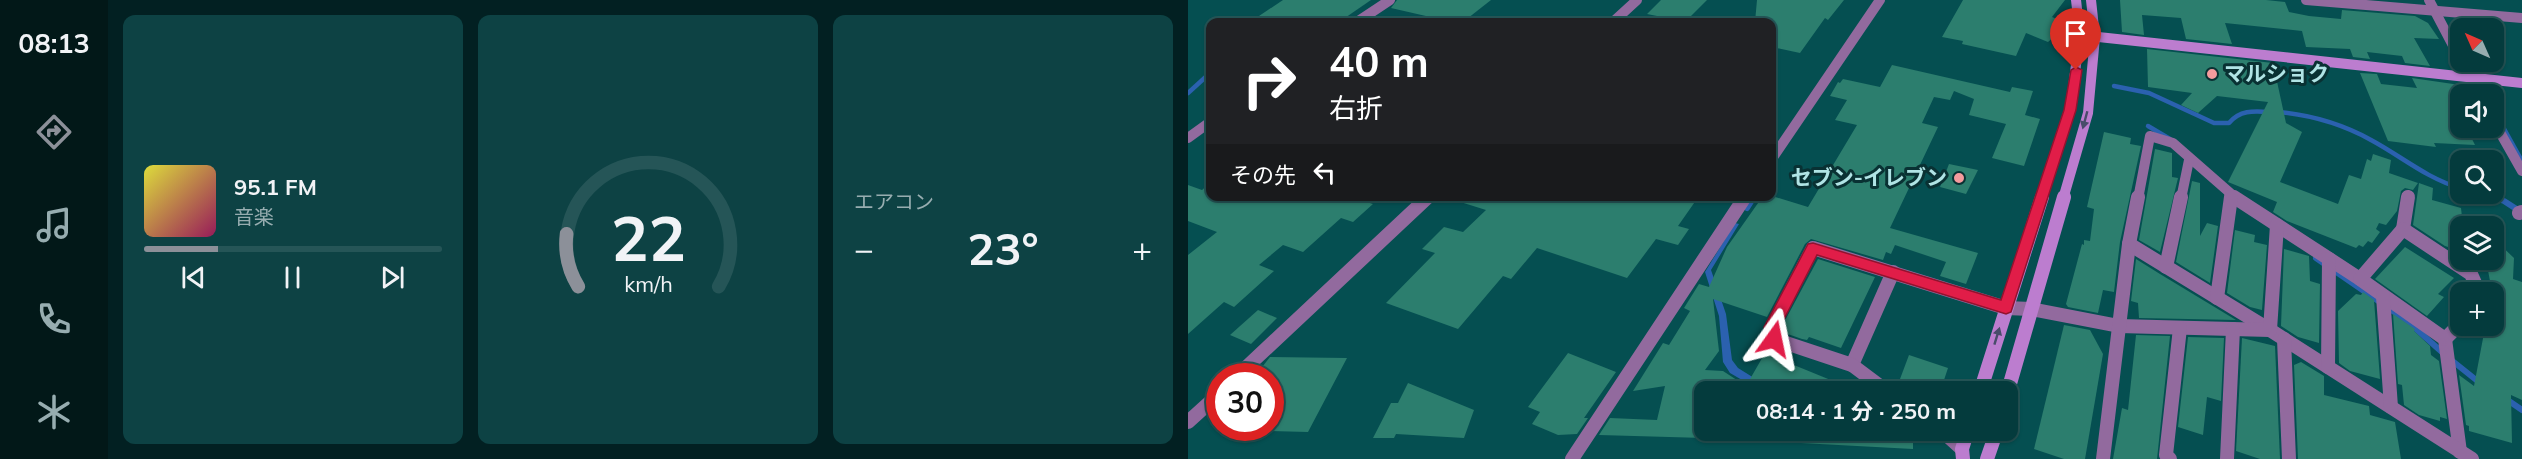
<!DOCTYPE html>
<html lang="ja">
<meta charset="utf-8">
<style>
body{margin:0;font-family:Mulish,"Noto Sans JP",sans-serif;background:#0d4244;color:#f1f3f6;height:100vh;display:flex;flex-direction:column;font-size:22px;white-space:nowrap}
*{box-sizing:border-box;margin:0}
p{font-size:20px;color:#97adb0}
.icon{flex:none;width:33px;height:33px;fill:none;stroke:currentColor;stroke-width:2;stroke-linecap:round;stroke-linejoin:round}
.map{position:relative;flex:1;overflow:hidden}
.side{display:flex;flex-direction:column;gap:15px;padding:15px;background:#022022;width:1080px}
.side>*{flex:none}
.hud{position:absolute;left:18px;top:18px;width:570px;height:183px;border-radius:12px;box-shadow:0 2px 4px #0004,0 0 0 2px #255557;background:#202124;color:#fff;overflow:hidden}
.needle{width:39px;rotate:315deg}
.fabs{position:absolute;left:1262px;top:18px;display:grid;gap:12px}
.fabs a{display:grid;place-items:center;width:54px;height:54px;border-radius:12px;background:#043b3d;box-shadow:0 2px 4px #0004,0 0 0 2px #255557;font-size:30px}
.speed{position:absolute;left:18px;top:363px;display:flex;gap:12px;font-size:30px;font-weight:700;text-align:center}
.speed>*{display:grid;place-content:center;width:78px;height:78px;border-radius:50%;background:#043b3d;box-shadow:0 2px 4px #0004,0 0 0 2px #255557;line-height:1}
.speed .limit{border:9px solid #d22;background:#fff;color:#111}
.pin{position:absolute;display:grid;place-items:center;width:51px;height:51px;color:#fff;margin:-62px -26px;border-radius:50% 50% 50% 0;rotate:-45deg;box-shadow:0 0 6px #0007}
.pin .icon{rotate:45deg}
.me{position:absolute;width:66px;margin:-33px;rotate:12deg;stroke-linejoin:round;filter:drop-shadow(0 0 4px #0008)}
.turn{display:flex;align-items:center;gap:21px;height:126px;padding:0 24px;font-size:27px}
.turn .icon{width:78px;height:78px;stroke-width:2.5}
.turn b{display:block;font-size:42px;line-height:51px}
.then{display:flex;align-items:center;height:57px;padding:0 24px;background:#0003;gap:12px;font-size:22px}
.big{font-size:45px;font-weight:700;line-height:1.1}
.side .tile{flex:1;display:flex;flex-direction:column;justify-content:center;gap:9px;min-width:0;padding:0 21px;border-radius:12px;background:#0d4244}
.side .dial{align-items:center;gap:0}
.dial svg{height:156px;overflow:visible;fill:none;stroke:#255557;stroke-width:7;stroke-linecap:round;text-anchor:middle}
.dial text{fill:#f1f3f6;stroke:none}
.song{display:flex;align-items:center;gap:18px}
.cover{width:72px;height:72px;border-radius:9px;background:linear-gradient(135deg,hsl(60 70% 55%),hsl(330 70% 35%))}
.played{height:6px;border-radius:3px;background:linear-gradient(90deg,#8c9099 25%,#255557 25%)}
.keys{display:flex;justify-content:space-around;direction:ltr}
.heat{display:flex;justify-content:space-between;align-items:center;font-size:33px;direction:ltr}
.side .tiles{flex:1;display:grid;gap:15px;grid-template-columns:repeat(3,1fr)}
.trip{position:absolute;left:506px;top:381px;width:324px;height:60px;border-radius:12px;background:#043b3d;box-shadow:0 2px 4px #0004,0 0 0 2px #255557;font-weight:700;line-height:60px;text-align:center}
main{display:flex;flex:1;min-height:0}
.tab-bar{display:flex;flex-direction:column;width:108px;justify-content:space-around;align-items:center;background:#021818;color:#97adb0}
.tab-bar .icon{width:42px;height:42px}
.tab-bar .current{color:#8c9099}
.tab-bar b{font-size:27px;color:#f1f3f6}
.map>svg:first-child{display:block}
</style>
<main>
<nav class="tab-bar">
<b>08:13</b>
<svg class="icon current" aria-label="directions" viewBox="0 0 24 24"><path d="M12 3l9 9-9 9-9-9zM9 14v-3h6M13 9l2 2-2 2"/></svg>
<svg class="icon" aria-label="music" viewBox="0 0 24 24"><path d="M9 18V5l10-2v13"/><circle cx="6" cy="18" r="3"/><circle cx="16" cy="16" r="3"/></svg>
<svg class="icon" aria-label="phone" viewBox="0 0 24 24"><path d="M5 4h4l2 5-3 2q2 4 5 5l2-3 5 2v4C11 20 4 13 5 4z"/></svg>
<svg class="icon" aria-label="climate" viewBox="0 0 24 24"><path d="M12 3v18M4 7l16 10M4 17L20 7"/></svg>
</nav>
<section class="side">
<div class="tiles">
<div class="tile">
<div class="song"><i class="cover"></i><div><b>95.1 FM</b><p>音楽</p></div></div>
<div class="played"></div>
<div class="keys"><svg class="icon" aria-label="previous" viewBox="0 0 24 24"><path d="M18 5L8 12l10 7zM5 5v14"/></svg><svg class="icon" aria-label="pause" viewBox="0 0 24 24"><path d="M8 5v14M16 5v14"/></svg><svg class="icon" aria-label="next" viewBox="0 0 24 24"><path d="M6 5l10 7-10 7zM19 5v14"/></svg></div>
</div>
<div class="tile dial"><svg viewBox="0 0 100 80">
<path d="M14 69A42 42 0 1 1 86 69"/>
<path d="M14 69A42 42 0 0 1 8 42" stroke="#8c9099"/>
<text x="50" y="56" font-size="32" font-weight="700">22</text>
<text x="50" y="72" font-size="11">km/h</text>
</svg></div>
<div class="tile"><p>エアコン</p>
<div class="heat"><a>−</a><b class="big">23°</b><a>+</a></div>
</div>
</div>
</section>
<div class="map">
<svg width="1334" height="459" viewBox="0 0 1334 459">
<rect width="100%" height="100%" fill="#054f51"/>
<path fill="#2b61af" d="M547,223L551,224L523,270L538,314L544,360L550,368L587,391H573L542,373L535,362L531,316L517,272Z"/>
<g fill="none" stroke-linecap="round" stroke-linejoin="round">
<g stroke="#2b61af" stroke-width="4.5">
<path d="M1279,62L1297,94"/>
<path d="M926,86L961,93L1026,123H1041C1052,110 1065,111 1081,112"/>
<path d="M0,93L22,73"/>
<path d="M1305,109L1334,161"/>
<path d="M1090,112C1123,115 1154,124 1183,140C1213,156 1238,178 1272,188"/>
<path d="M960,126L982,139"/>
<path d="M1295,194L1309,199"/>
<path d="M565,199L567,196"/>
</g>
<g stroke="#2b61af" stroke-width="6">
<path d="M1305,197L1316,201L1333,212"/>
<path d="M559,208L566,197"/>
<path d="M1128,258L1218,320L1255,353"/>
<path d="M1262,359L1292,383"/>
<path d="M1318,399L1334,410"/>
</g>
</g>
<g fill="#2c7e6e">
<path d="M95,0H183L151,22H88L68,18Z"/>
<path d="M209,0H303L275,22H264L203,8Z"/>
<path d="M473,0H519L497,22H463L469,16L459,14Z"/>
<path d="M569,0H656L640,20L637,18L612,53L584,47V22H567Z"/>
<path d="M775,0H877L864,17L869,19L865,23L872,26L868,29L873,31L860,42L838,33L828,56L774,44L775,41L754,37Z"/>
<path d="M932,0H1078L1097,2L1101,12L1121,16L1153,19L1154,10L1227,16L1240,23L1251,39L1226,38L1242,66L1217,63L1214,56L1179,52L1182,59L1165,57L1162,49L1118,47L1114,31L1037,23L1044,44L998,39L993,18L954,15L956,35L934,32Z"/>
<path d="M959,49L1085,63L1098,123L1114,132L1092,182L1150,204L1161,175L1173,179L1179,159L1183,161L1185,154L1203,160L1201,173L1230,183L1225,190L1217,188L1213,191L1209,211L1198,225L1191,223L1188,229L1192,232L1184,243L1180,241L1175,247L1171,245L1168,248L1099,221L1085,212L1089,202L1040,182L1080,102L1029,96L1010,113L993,105L1004,93L960,87Z"/>
<path d="M704,65L822,92L824,87L845,91L837,115L852,119L836,166L804,158L818,124L781,115L786,99L766,91L762,100L746,97L734,123L750,127L702,228L790,253L778,284L752,276L758,262L707,245L703,254L698,252L695,260L623,239L617,244L579,317L525,299L531,351L517,370L535,371L558,386L581,346L605,355L601,363L672,392H516V438L411,435L422,418L469,420L477,386L445,391L475,343L481,345L502,311L496,308L511,284L521,287L539,247L575,196H584L620,207L669,125L647,120L659,100L642,96L650,82L652,83L655,79L692,87Z"/>
<path d="M1172,73L1189,74L1193,84L1229,88L1224,78L1272,85V128L1279,129L1287,145L1246,143L1248,147L1200,141Z"/>
<path d="M916,132L943,138L942,144L953,146L932,242L926,292L915,290L910,313L880,307L878,304L894,244L896,245V240L902,241L906,209L899,207Z"/>
<path d="M967,149L984,153V177L990,178L972,252L951,240Z"/>
<path d="M761,164L790,170L778,194L752,187Z"/>
<path d="M1004,181L1012,183V236L1019,223L1030,226L1022,283L988,262Z"/>
<path d="M22,183V196H160L185,204L165,222L153,218L115,252L95,245L71,265L86,271L46,307L36,302L0,334V255L29,232L0,221V185L14,190Z"/>
<path d="M1231,183L1245,188L1244,200L1273,208L1275,226H1272V251L1257,246L1225,225Z"/>
<path d="M267,196H511L490,226L501,229L490,245L468,239L439,278L349,248L323,279L315,276L270,329L198,303L247,253L234,249L256,227L275,232L298,210L266,200Z"/>
<path d="M1047,230L1067,235L1066,242L1079,245L1074,310L1062,307L1039,293Z"/>
<path d="M1305,238L1326,258L1325,279L1334,282V400L1323,395L1324,443L1281,431V426L1278,425L1271,375L1286,386L1296,333L1305,337L1306,302L1298,260H1305Z"/>
<path d="M1217,247L1266,278L1250,294L1256,297L1239,316L1187,279Z"/>
<path d="M1096,249L1121,256L1122,281L1132,284L1131,343L1110,337L1093,326Z"/>
<path d="M630,259L687,277L653,348L621,337L619,340L614,339L594,332L593,328Z"/>
<path d="M948,259L972,274L1048,320L951,318L950,303L943,301Z"/>
<path d="M1175,292L1186,300L1192,379L1162,371L1151,363L1150,311L1168,294L1173,295Z"/>
<path d="M70,310L89,318L63,344L42,335Z"/>
<path d="M1205,314L1227,329L1226,331L1242,346L1243,355L1251,361L1259,419L1252,417V421L1231,415L1216,405L1214,385L1210,384Z"/>
<path d="M876,325L902,330L915,354L897,459H876L846,449Z"/>
<path d="M948,335L982,336L969,459H925L934,408L940,410Z"/>
<path d="M1000,337L1036,338L1033,401L1019,397L1015,435L990,427Z"/>
<path d="M1054,338L1087,346L1092,459H1072L1048,451Z"/>
<path d="M380,353L428,372L396,418H400L389,434L370,435L344,424L352,412L340,407Z"/>
<path d="M721,355L760,368L752,392H716L709,387Z"/>
<path d="M82,357L159,358L120,432L82,431V376H67Z"/>
<path d="M1113,362L1136,376V395L1181,406L1182,415L1207,422L1213,459H1110L1106,365Z"/>
<path d="M220,383L286,410L276,438L208,434L206,438H185L203,403H210Z"/>
<path d="M594,430H712L725,433V449L594,442Z"/>
</g>
<g fill="none" stroke-linecap="round" stroke-linejoin="round">
<g stroke="#926a9e" stroke-width="10">
<path d="M1118,0L1334,18"/>
<path d="M1241,0L1272,59"/>
<path d="M169,22L202,0"/>
<path d="M425,22L449,0"/>
<path d="M1273,62L1291,94"/>
<path d="M1305,120L1334,171"/>
<path d="M0,138L22,122"/>
<path d="M584,159L692,0"/>
<path d="M238,199L241,196"/>
<path d="M556,199L558,196"/>
<path d="M950,199L962,136L985,143L1049,199"/>
<path d="M993,199L1001,160"/>
<path d="M1042,199L1043,195"/>
<path d="M1220,199V196"/>
</g>
<g stroke="#926a9e" stroke-width="14">
<path d="M1046,197L1172,279L1257,339L1272,452"/>
<path d="M1331,213L1334,212"/>
<path d="M1215,229L1220,197"/>
<path d="M941,244L1082,330L1284,459"/>
<path d="M978,267L993,197"/>
<path d="M1172,279L1215,229L1283,274L1291,292"/>
<path d="M1195,296L1203,407"/>
<path d="M1029,298L1043,197"/>
<path d="M1096,339L1101,459"/>
<path d="M1257,339L1272,324"/>
<path d="M664,365L705,272"/>
<path d="M1140,367L1141,259"/>
<path d="M49,376L240,197"/>
<path d="M700,392L664,365L586,339L584,327L625,248L818,308L843,309L931,326L1082,330L1089,225"/>
<path d="M0,422L32,393"/>
<path d="M753,430L774,449"/>
<path d="M384,459L557,197"/>
<path d="M915,459L941,244L950,197"/>
<path d="M982,459L978,455L992,328"/>
<path d="M1039,459L1045,329"/>
</g>
<g stroke="#bc7dcf" stroke-width="10">
<path d="M892,35L1334,83"/>
<path d="M854,199L882,110L892,35L888,0"/>
<path d="M875,199L900,113L907,37L903,0"/>
</g>
<g stroke="#bc7dcf" stroke-width="14">
<path d="M792,392L854,197"/>
<path d="M819,394L876,197"/>
<path d="M775,459L774,449L780,430"/>
<path d="M799,459L809,430"/>
</g>
</g>
<defs><path id="oneway-solid" d="M-6-.8H1V-3.2L6.5 0L1 3.2V.8H-6Z" transform="scale(1.5)"/></defs>
<g fill="#484c6a">
<use href="#oneway-solid" transform="translate(897 120) rotate(105)"/>
<use href="#oneway-solid" transform="translate(809 336) rotate(-73)"/>
</g>
<path fill="#e11d48" stroke="#92132f" stroke-width="1.5" d="M888,67L894,70L888,110L823,312L818,314L629,255L592,327L594,339L592,344L586,346L581,344L576,327L620,244L625,243L813,300L876,110L883,70Z"/>
<g fill="#f59b9d" stroke="#093133" stroke-width="2">
<circle cx="1024" cy="74" r="6"/>
<circle cx="771" cy="178" r="6"/>
</g>
<g text-anchor="middle" stroke-width="6" stroke-linejoin="round" paint-order="stroke">
<g font-size="21" font-weight="bold" fill="#b0e4e5" stroke="#093133" text-anchor="start">
<text x="1036" y="81">マルショク</text>
<text x="759" y="185" text-anchor="end">セブン-イレブン</text>
</g>
</g>
</svg>
<div class="fabs">
<a><svg class="needle" viewBox="-14 -14 28 28"><path d="M0-13l5 13h-10z" fill="#e53935"/><path d="M0 13l5-13h-10z" fill="#97adb0"/></svg></a>
<a><svg class="icon" aria-label="sound" viewBox="0 0 24 24"><path d="M4 9h4l5-4v14l-5-4H4zM17 9q2 3 0 6"/></svg></a>
<a><svg class="icon" aria-label="search" viewBox="0 0 24 24"><circle cx="10" cy="10" r="6"/><path d="M15 15l6 6"/></svg></a>
<a><svg class="icon" aria-label="layers" viewBox="0 0 24 24"><path d="M12 4l9 5-9 5-9-5zM3 14l9 5 9-5"/></svg></a>
<a>+</a>
</div>
<div class="speed"><div class="limit">30</div></div>
<div class="pin" style="left:888px;top:70px;background:#d93025"><svg class="icon" aria-label="arrive" viewBox="0 0 24 24"><path d="M6 21V4h12l-3 4 3 4H6"/></svg></div>
<svg class="me" style="left:586px;top:339px" viewBox="-20 -20 40 40"><path d="M0-17L14 15 0 8-14 15z" fill="#e11d48" stroke="#fff" stroke-width="4"/></svg>
<div class="trip">08:14 · 1 分 · 250 m</div>
<div class="hud">
<div class="turn"><svg class="icon" aria-label="right" viewBox="0 0 24 24"><path d="M7 20v-9h11M14 6l5 5-5 5"/></svg><div><b>40 m</b>右折</div></div>
<div class="then">その先<svg class="icon" aria-label="left" viewBox="0 0 24 24"><path d="M17 20v-9H6M10 6l-5 5 5 5"/></svg></div>
</div>
</div>
</main>
